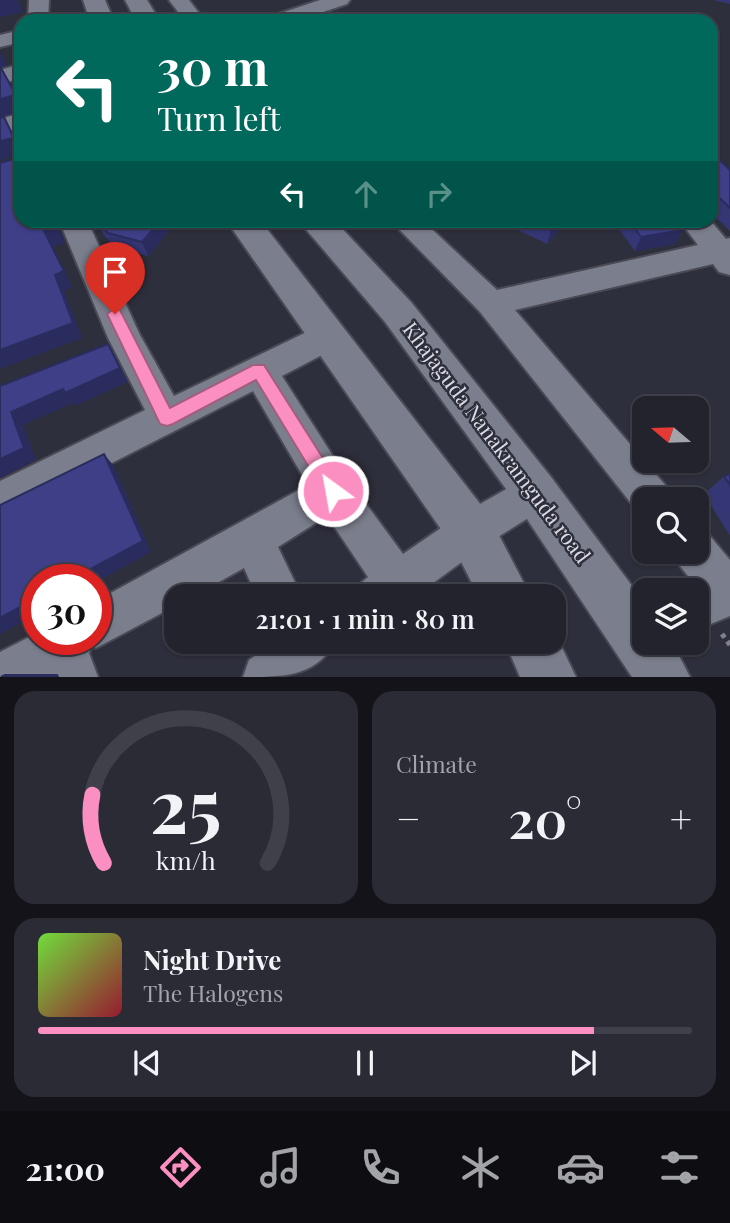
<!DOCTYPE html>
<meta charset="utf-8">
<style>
body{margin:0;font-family:"Playfair Display",serif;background:#2a2b35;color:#f1f3f6;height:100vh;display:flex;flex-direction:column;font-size:26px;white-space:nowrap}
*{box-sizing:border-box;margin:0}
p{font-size:23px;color:#a2a4aa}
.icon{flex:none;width:38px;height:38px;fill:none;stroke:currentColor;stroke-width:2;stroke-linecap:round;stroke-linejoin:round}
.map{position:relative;height:677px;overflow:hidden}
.drawer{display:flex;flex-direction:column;gap:14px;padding:14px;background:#131319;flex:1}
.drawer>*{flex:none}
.guide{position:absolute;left:14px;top:14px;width:704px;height:214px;border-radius:21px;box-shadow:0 2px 5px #0004,0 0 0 2px #3f4049;background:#00695c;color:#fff;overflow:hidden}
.needle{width:46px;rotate:289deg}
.fabs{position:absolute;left:632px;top:396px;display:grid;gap:14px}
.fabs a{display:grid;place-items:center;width:77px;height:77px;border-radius:14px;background:#22232d;box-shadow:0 2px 5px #0004,0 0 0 2px #3f4049;font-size:35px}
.speed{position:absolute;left:21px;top:564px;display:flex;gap:14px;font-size:35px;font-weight:700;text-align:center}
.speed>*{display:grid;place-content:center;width:91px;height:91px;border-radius:50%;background:#22232d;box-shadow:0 2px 5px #0004,0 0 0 2px #3f4049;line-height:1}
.speed .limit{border:10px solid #d22;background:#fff;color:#111}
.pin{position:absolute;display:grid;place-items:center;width:60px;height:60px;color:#fff;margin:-72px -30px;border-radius:50% 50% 50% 0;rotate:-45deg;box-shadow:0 0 7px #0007}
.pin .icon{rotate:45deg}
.me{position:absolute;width:77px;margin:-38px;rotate:328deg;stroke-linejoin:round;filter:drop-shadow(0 0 5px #0008)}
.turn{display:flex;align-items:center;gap:24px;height:147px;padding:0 28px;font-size:32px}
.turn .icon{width:91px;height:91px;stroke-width:2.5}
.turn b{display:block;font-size:49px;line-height:60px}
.lanes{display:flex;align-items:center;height:66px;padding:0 28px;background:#0003;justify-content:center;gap:35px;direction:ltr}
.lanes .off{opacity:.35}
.big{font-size:52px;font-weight:600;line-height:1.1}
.drawer .widget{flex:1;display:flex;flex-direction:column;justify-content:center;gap:10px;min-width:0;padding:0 24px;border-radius:21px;background:#2a2b35}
.drawer .dial{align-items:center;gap:0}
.dial svg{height:182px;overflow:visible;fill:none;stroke:#3f4049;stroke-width:7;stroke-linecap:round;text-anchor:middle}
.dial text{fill:#f1f3f6;stroke:none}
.song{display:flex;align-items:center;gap:21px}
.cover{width:84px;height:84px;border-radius:10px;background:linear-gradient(135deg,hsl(100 70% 55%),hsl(350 70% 35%))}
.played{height:7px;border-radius:4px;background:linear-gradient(90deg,#fc8fc1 85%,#3f4049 85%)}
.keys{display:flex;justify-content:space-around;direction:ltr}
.heat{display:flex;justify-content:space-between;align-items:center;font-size:38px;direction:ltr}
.drawer .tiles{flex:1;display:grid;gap:14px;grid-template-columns:1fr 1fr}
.widget:last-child{grid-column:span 2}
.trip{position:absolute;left:164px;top:584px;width:402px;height:70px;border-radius:21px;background:#22232d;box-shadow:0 2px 5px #0004,0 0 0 2px #3f4049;font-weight:600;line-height:70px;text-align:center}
.tab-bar{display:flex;height:112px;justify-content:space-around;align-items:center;background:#0e0e12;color:#a2a4aa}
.tab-bar .icon{width:49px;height:49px}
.tab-bar .active{color:#fc8fc1}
.tab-bar b{font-size:32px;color:#f1f3f6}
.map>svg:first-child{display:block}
</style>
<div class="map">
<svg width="730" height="677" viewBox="0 0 730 677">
<rect width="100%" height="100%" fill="#2e2f3c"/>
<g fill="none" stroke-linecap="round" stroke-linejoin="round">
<g stroke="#494a55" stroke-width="4">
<g id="street">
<path d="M29,0H49L48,21H28Z"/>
<path d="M169,0H189L205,21H185Z"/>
<path d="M320,0H350L347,4L296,21H266L269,17Z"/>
<path d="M21,30V42L0,47V35Z"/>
<path d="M21,64V78L0,84V70Z"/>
<path d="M14,115L21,116V128L0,134V119Z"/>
<path d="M59,220H87L140,335L174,396L317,327L329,323L341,327L346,336L341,345L282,376L347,478L403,554L457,517L535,473L549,479L555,492L549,505L485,545L414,597H355L362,582L368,577L327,516L278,547L302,597H257L244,568L192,597H177V605L96,648L92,647L89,653L98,677H0V652L37,633V639H96V601L308,485L253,391L0,520V481L145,410L108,338Z"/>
<path d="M390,220H422L497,290L698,245L679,220H710L726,239L730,238V275L719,272L713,264L515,310L666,486L672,499H644V515L638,512L480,312Z"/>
<path d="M696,531L710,536L730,560V616L696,630V590H687L696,586L680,566L674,551H696Z"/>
<path d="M274,642H335C316,677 283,677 243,677L249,660Z"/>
</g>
</g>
<g stroke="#494a55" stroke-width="4">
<g id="secondary">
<path d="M83,0H105L114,21H90Z"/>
<path d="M125,0H147L160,21H136Z"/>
<path d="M226,220H260L488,514L531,597H479L454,548Z"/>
<path d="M298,220H334L411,302L551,477L644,602V642H672L690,677H632L519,507L385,322Z"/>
<path d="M555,633L576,677H520L505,642H555Z"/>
</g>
</g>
<path stroke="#80818c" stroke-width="5" stroke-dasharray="4.5 4.5" stroke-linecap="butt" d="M722,634L730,645"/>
<use href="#street" fill="#7b7e8c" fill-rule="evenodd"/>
<use href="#secondary" fill="#7b7e8c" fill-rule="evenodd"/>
</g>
<g fill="#353674">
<path d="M713,0H730V4Z"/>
<path d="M710,151L730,170V231L710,211Z"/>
<path d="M178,220L148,256L114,247L104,235L97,221Z"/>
<path d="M512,220H567L547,244L510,226Z"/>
<path d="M623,220H676L683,230L675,244L635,251L619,229Z"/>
<path d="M730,474V536L704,494L724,476Z"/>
</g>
<g fill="#2b2c5e">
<path d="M0,0H18L23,12L0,17Z"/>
<path d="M0,51L7,65L0,68Z"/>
<path d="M16,95L21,105V112L0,117V99Z"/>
<path d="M4,117L21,151V154L0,160V141Z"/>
<path d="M54,220L65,242L53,247L72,287L64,291L82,338L0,369V350L55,275L44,231Z"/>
<path d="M161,220H178L148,256L142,242Z"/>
<path d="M560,220H567L547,244L551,230Z"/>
<path d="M683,230L675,244L635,251L641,237Z"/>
<path d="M108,344L128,382L75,406L73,403L23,425L36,460L0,478V459L11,412Z"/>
<path d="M104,454L114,466L151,552L96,582V579H72Z"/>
<path d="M37,598V614L0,634V618Z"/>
</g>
<g fill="#3e3f87" stroke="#2b2c5e" stroke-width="2">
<path d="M1,68L16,95L0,99V69Z"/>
<path d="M4,117L14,138L0,141V118Z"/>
<path d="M15,141L21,154V220H54L57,226L44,231L64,271L55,275L73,323L0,350V163L14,159Z"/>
<path d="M710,151L730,170V208L710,189Z"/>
<path d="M98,220H161L142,242L108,233L97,221Z"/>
<path d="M532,220H560L551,230Z"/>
<path d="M629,220H676L683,230L641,237Z"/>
<path d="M108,344L120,368L65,393L63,389L11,412L24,448L0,459V386Z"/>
<path d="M104,454L143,541L72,579H37V598L0,618V505Z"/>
<path d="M730,474V485L724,476Z"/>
<path d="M5,675H57L58,677H1Z"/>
</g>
<path fill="#fc8fc1" stroke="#a45d7d" stroke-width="2" d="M115,308L120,310L170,408L253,365H264L340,485L343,491L340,497L333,500L327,497L256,380L173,424L167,426L160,424L107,314Z"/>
<g text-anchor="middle" stroke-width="5" stroke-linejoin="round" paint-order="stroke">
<g font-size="21" fill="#d9dae3" stroke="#2e2f3c">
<text transform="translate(496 443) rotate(53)" y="7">Khajaguda Nanakramguda road</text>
</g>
</g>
</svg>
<div class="fabs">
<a><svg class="needle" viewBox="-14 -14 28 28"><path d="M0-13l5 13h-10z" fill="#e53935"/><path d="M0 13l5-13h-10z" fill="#a2a4aa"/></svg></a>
<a><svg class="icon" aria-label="search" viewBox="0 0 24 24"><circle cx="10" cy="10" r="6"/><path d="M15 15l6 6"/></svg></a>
<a><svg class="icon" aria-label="layers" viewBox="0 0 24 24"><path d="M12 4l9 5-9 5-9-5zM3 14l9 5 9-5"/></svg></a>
</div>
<div class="speed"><div class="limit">30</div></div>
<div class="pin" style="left:115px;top:314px;background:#d93025"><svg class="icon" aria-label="arrive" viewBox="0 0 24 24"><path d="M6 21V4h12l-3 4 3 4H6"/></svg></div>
<svg class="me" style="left:333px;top:491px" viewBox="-20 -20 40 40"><circle r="17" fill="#fc8fc1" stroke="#fff" stroke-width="3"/><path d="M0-11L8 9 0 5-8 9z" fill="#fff"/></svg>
<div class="trip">21:01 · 1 min · 80 m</div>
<div class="guide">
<div class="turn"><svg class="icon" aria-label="left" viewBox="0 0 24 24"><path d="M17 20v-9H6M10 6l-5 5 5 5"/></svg><div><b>30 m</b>Turn left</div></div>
<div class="lanes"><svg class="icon" aria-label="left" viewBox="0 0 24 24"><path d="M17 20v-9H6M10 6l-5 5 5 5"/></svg><svg class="icon off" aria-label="ahead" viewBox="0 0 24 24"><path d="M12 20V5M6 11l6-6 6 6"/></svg><svg class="icon off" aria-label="right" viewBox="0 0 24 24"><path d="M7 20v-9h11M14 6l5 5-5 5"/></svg></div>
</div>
</div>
<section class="drawer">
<div class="tiles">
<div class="widget dial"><svg viewBox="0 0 100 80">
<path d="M14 69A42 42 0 1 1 86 69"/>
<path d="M14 69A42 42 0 0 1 9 39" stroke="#fc8fc1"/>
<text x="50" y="56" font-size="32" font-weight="700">25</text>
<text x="50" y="72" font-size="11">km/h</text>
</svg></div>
<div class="widget"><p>Climate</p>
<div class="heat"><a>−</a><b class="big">20°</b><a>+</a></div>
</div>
<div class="widget">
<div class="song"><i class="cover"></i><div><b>Night Drive</b><p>The Halogens</p></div></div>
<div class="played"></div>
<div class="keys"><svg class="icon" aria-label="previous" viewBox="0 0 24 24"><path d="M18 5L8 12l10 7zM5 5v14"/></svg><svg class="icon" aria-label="pause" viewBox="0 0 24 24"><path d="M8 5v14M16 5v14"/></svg><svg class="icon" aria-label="next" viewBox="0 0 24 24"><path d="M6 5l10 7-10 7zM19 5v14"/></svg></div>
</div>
</div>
</section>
<nav class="tab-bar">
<b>21:00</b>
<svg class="icon active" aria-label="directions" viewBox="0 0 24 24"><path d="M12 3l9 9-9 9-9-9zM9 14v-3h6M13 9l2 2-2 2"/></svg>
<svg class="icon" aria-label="music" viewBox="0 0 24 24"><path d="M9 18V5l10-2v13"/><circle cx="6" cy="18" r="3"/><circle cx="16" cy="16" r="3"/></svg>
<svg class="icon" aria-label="phone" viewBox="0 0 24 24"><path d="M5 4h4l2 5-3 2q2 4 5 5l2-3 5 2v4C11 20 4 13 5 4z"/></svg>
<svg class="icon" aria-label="climate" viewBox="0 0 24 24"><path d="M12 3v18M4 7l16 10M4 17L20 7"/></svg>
<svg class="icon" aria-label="car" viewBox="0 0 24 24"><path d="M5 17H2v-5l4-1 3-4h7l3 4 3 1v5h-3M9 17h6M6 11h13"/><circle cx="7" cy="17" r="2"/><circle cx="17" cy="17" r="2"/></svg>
<svg class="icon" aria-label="filters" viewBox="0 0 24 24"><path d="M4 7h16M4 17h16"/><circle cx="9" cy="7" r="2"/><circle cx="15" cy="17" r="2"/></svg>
</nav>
